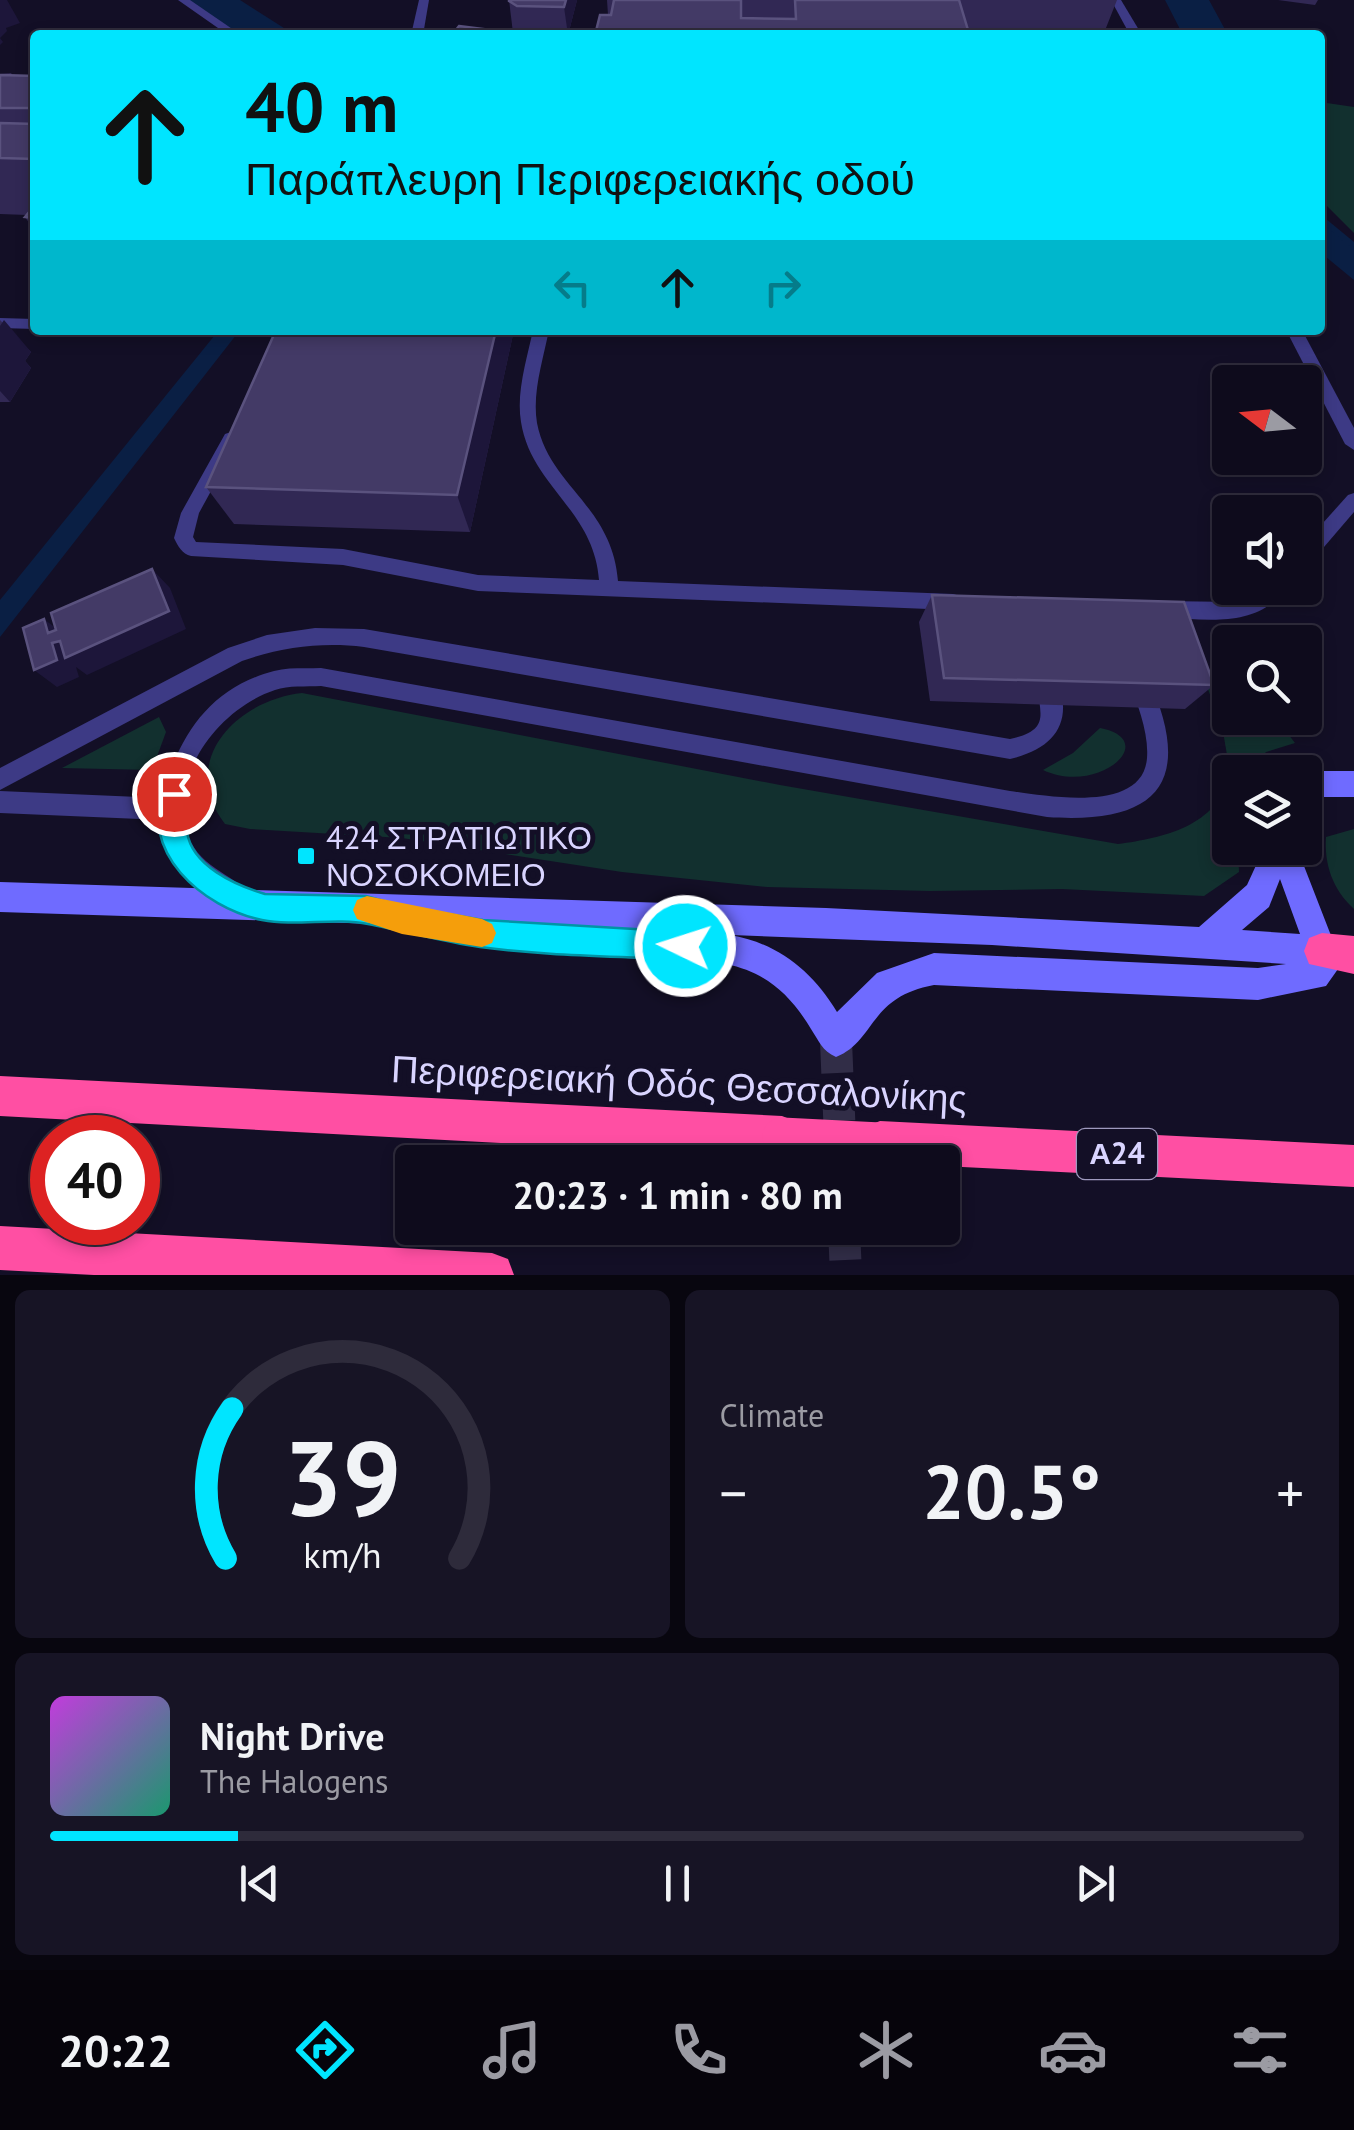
<!DOCTYPE html>
<meta charset="utf-8">
<style>
body{margin:0;font-family:"PT Sans",sans-serif;background:#171425;color:#f1f3f6;height:100vh;display:flex;flex-direction:column;font-size:38px;white-space:nowrap}
*{box-sizing:border-box;margin:0}
p{font-size:32px;color:#9b9ba3}
.icon{flex:none;width:55px;height:55px;fill:none;stroke:currentColor;stroke-width:2;stroke-linecap:round;stroke-linejoin:round}
.map{position:relative;height:1275px;overflow:hidden}
.sheet{display:flex;flex-direction:column;gap:15px;padding:15px;background:#08060f;flex:1}
.sheet>*{flex:none}
.hud{position:absolute;left:30px;top:30px;width:1295px;height:305px;border-radius:10px;box-shadow:0 5px 15px #0003,0 0 0 2px #2e2b3b;background:#00e5ff;color:#111;overflow:hidden}
.needle{width:65px;rotate:286deg}
.buttons{position:absolute;left:1212px;top:365px;display:grid;gap:20px}
.buttons a{display:grid;place-items:center;width:110px;height:110px;border-radius:10px;background:#0e0b1c;box-shadow:0 5px 15px #0003,0 0 0 2px #2e2b3b;font-size:50px}
.speed{position:absolute;left:30px;top:1115px;display:flex;gap:20px;font-size:50px;font-weight:700;text-align:center}
.speed>*{display:grid;place-content:center;width:130px;height:130px;border-radius:50%;background:#0e0b1c;box-shadow:0 5px 15px #0003,0 0 0 2px #2e2b3b;line-height:1}
.speed .limit{border:15px solid #d22;background:#fff;color:#111}
.pin{position:absolute;display:grid;place-items:center;width:85px;height:85px;color:#fff;margin:-42px;border:5px solid #fff;border-radius:50%;box-shadow:0 2px 10px #0007}
.me{position:absolute;width:110px;margin:-55px;rotate:274deg;stroke-linejoin:round;filter:drop-shadow(0 0 8px #0008)}
.turn{display:flex;align-items:center;gap:35px;height:210px;padding:0 50px;font-size:45px}
.turn .icon{width:130px;height:130px;stroke-width:2.5}
.turn b{display:block;font-size:70px;line-height:85px}
.lanes{display:flex;align-items:center;height:95px;padding:0 50px;background:#0003;justify-content:center;gap:50px;direction:ltr}
.lanes .off{opacity:.35}
.big{font-size:75px;font-weight:700;line-height:1.1}
.sheet .card{flex:1;display:flex;flex-direction:column;justify-content:center;gap:15px;min-width:0;padding:0 35px;border-radius:15px;background:#171425}
.sheet .dial{align-items:center;gap:0}
.dial svg{height:260px;overflow:visible;fill:none;stroke:#2e2b3b;stroke-width:7;stroke-linecap:round;text-anchor:middle}
.dial text{fill:#f1f3f6;stroke:none}
.song{display:flex;align-items:center;gap:30px}
.cover{width:120px;height:120px;border-radius:15px;background:linear-gradient(135deg,hsl(290 70% 55%),hsl(160 70% 35%))}
.played{height:10px;border-radius:5px;background:linear-gradient(90deg,#00e5ff 15%,#2e2b3b 15%)}
.keys{display:flex;justify-content:space-around;direction:ltr}
.heat{display:flex;justify-content:space-between;align-items:center;font-size:55px;direction:ltr}
.sheet .tiles{flex:1;display:grid;gap:15px;grid-template-columns:1fr 1fr}
.card:last-child{grid-column:span 2}
.trip{position:absolute;left:395px;top:1145px;width:565px;height:100px;border-radius:10px;background:#0e0b1c;box-shadow:0 5px 15px #0003,0 0 0 2px #2e2b3b;font-weight:700;line-height:100px;text-align:center}
.tab-bar{display:flex;height:160px;justify-content:space-around;align-items:center;background:#06040b;color:#9b9ba3}
.tab-bar .icon{width:70px;height:70px}
.tab-bar .current{color:#00e5ff}
.tab-bar b{font-size:45px;color:#f1f3f6}
.map>svg:first-child{display:block}
</style>
<div class="map">
<svg width="1354" height="1275" viewBox="0 0 1354 1275">
<rect width="100%" height="100%" fill="#130f26"/>
<g fill="#12302f">
<path d="M1320,102L1354,107V233L1320,199Z"/>
<path d="M1204,679L1230,680V718H1276L1295,743L1266,752L1246,772H1230L1222,726Z"/>
<path d="M302,693L780,785L1118,844C1164,838 1217,826 1230,775V848H1238L1239,872L1204,896L1062,889L930,891L767,887L622,872L402,838L250,829L225,824C177,761 237,700 302,693Z"/>
<path d="M159,717L166,732L152,770L62,768Z"/>
<path d="M1100,728C1162,740 1098,796 1043,770L1073,753Z"/>
<path d="M1354,829V909C1333,890 1324,865 1326,837Z"/>
</g>
<g fill="#0a1f44">
<path d="M181,0H240L295,35H234Z"/>
<path d="M1165,0H1209L1228,35H1183Z"/>
<path d="M1320,221L1354,248V280L1320,252Z"/>
<path d="M219,330H240L0,637V600Z"/>
</g>
<g fill="none" stroke-linecap="round" stroke-linejoin="round">
<path fill="#0a1f44" fill-rule="evenodd" d="M1320,214L1354,242V250L1320,222Z"/>
<g stroke="#312d47" stroke-width="32" stroke-dasharray="32 16" stroke-linecap="butt">
<path d="M836,1041L841,1162"/>
<path d="M844,1228L846,1275"/>
</g>
<g fill="#3d3a85" fill-rule="evenodd">
<path d="M178,0H190L241,35H228Z"/>
<path d="M419,0H429L423,35H411Z"/>
<path d="M1111,0H1121L1142,35H1130Z"/>
<path d="M0,318L35,319V329L0,328Z"/>
<path d="M533,330H549C543,360 532,393 537,423C549,486 612,505 618,581L953,594L960,596L963,602L960,608L953,610L478,591L343,565L191,556C182,554 178,546 174,538L181,513L225,434L231,432L240,438L199,513L193,537L196,542L343,549L478,575L599,580C594,510 531,486 521,422C516,392 527,359 533,330Z"/>
<path d="M1286,330H1302L1354,428V450L1345,444Z"/>
<path d="M1354,493V512L1312,561L1305,564V543L1348,495Z"/>
<path d="M1262,588H1285C1258,630 1203,619 1161,617L1154,615L1151,609L1154,603L1161,601L1237,602Z"/>
<path d="M315,628L364,629L1010,739C1061,728 1030,704 1041,674L1048,671L1055,674C1075,720 1057,748 1010,759L364,647C322,642 282,647 242,661L0,790V768L228,648L267,635Z"/>
<path d="M321,668L1010,791C1047,796 1143,814 1147,758C1149,732 1137,705 1130,681L1133,675L1140,672L1147,675C1195,780 1161,825 1047,817L321,686C306,687 289,685 275,690C220,708 168,774 188,835C200,871 241,875 251,899L247,907L239,911C199,894 168,864 163,820L0,813V791L162,798C178,737 209,688 274,671C289,667 306,669 321,668Z"/>
</g>
<g fill="#6f6bff" fill-rule="evenodd">
<path d="M1321,771H1354V797H1324L1305,806V778Z"/>
<path d="M1264,848H1297L1337,951L1338,969L1326,986L1258,1000L934,985C868,997 876,1041 836,1057C822,1051 819,1041 811,1029C790,994 765,972 726,964L509,951L413,935L409,925L0,912V882L826,908L1199,927L1247,885ZM1280,879L1300,934L1242,930L1269,907ZM731,935L992,945L1286,964L1258,968L934,953L877,973L837,1012C812,971 779,944 731,935Z"/>
</g>
<g fill="#ff4fa3" fill-rule="evenodd">
<path d="M1322,933L1354,936V974L1309,964L1304,951L1309,938Z"/>
<path d="M0,1076L782,1116L797,1122L803,1137L797,1152L782,1158L0,1116Z"/>
<path d="M880,1121L1354,1145V1187L942,1166V1162H880L865,1157L859,1142L865,1127Z"/>
<path d="M0,1226L492,1253L508,1259L514,1275H94L0,1270Z"/>
</g>
<path stroke="#ff4fa3" stroke-width="39" d="M782,1137L880,1142"/>
</g>
<g fill="#312854">
<path d="M509,0H577L568,35H517L513,33Z"/>
<path d="M607,0H1117L1104,33L595,35L608,15Z"/>
<path d="M1278,0H1318L1315,5Z"/>
<path d="M11,73L13,76H35V239L29,230L32,227L25,217L27,215L0,214V74Z"/>
<path d="M0,320L31,352L25,361L31,368L10,402H0Z"/>
<path d="M276,330H514L470,532L234,524L206,487Z"/>
<path d="M932,595L1214,685L1185,709L930,701L919,622Z"/>
</g>
<g fill="#1d163a">
<path d="M0,0H7L20,23L6,28L7,31L0,38L3,42L0,45Z"/>
<path d="M566,0H577L568,35L564,7Z"/>
<path d="M4,320L31,352L25,361L31,368L10,402L0,391V326Z"/>
<path d="M496,330H514L470,532L457,495Z"/>
<path d="M152,569L170,588L186,629L87,675L76,667L79,677L57,687L34,670L48,633L44,619L67,637Z"/>
</g>
<g fill="#433a66" stroke="#5a527e" stroke-width="2.5">
<path d="M509,0H566L564,7L517,6L509,1Z"/>
<path d="M614,0H741V18L796,19L795,0H959L968,30L1140,33L1141,35H595L600,15H611Z"/>
<path d="M459,26L491,30L488,35H452Z"/>
<path d="M0,75L35,76V108H0Z"/>
<path d="M0,123L35,124V159L0,158Z"/>
<path d="M35,205V218L25,217Z"/>
<path d="M276,330H496L457,495L206,487Z"/>
<path d="M152,569L169,611L65,658L60,641L52,643L57,660L34,670L23,628L44,619L48,633L56,630L51,613Z"/>
<path d="M932,595L1184,602L1214,685L944,678Z"/>
</g>
<path fill="#00e5ff" stroke="#0095a6" stroke-width="2.5" d="M174,781L182,785C189,800 184,816 187,832C192,866 235,885 265,894L366,896L402,906L483,920L685,932L695,936L699,946L695,956L685,960C617,956 547,956 480,947C442,942 406,931 368,924C334,917 296,927 262,920C203,908 136,851 165,785Z"/>
<path fill="#f59e0b" d="M367,896L482,919L492,924L496,933L492,943L482,947L402,934L357,919L353,910L357,900Z"/>
<rect fill="#00e5ff" stroke="#130f26" stroke-width="4" x="296" y="846" width="20" height="20" rx="5"/>
<g text-anchor="middle" stroke-width="10" stroke-linejoin="round" paint-order="stroke">
<rect fill="#130f26" stroke="#9e99be" stroke-width="2.5" x="1077" y="1129" width="80" height="50" rx="8"/>
<g font-size="30" font-weight="bold" fill="#d9d4ff">
<text x="1117" y="1164">Α24</text>
</g>
<g font-size="32" fill="#d9d4ff" stroke="#130f26" text-anchor="start">
<text x="326" y="849">424 ΣΤΡΑΤΙΩΤΙΚΟ<tspan x="326" dy="37">ΝΟΣΟΚΟΜΕΙΟ</tspan></text>
</g>
<g font-size="38" fill="#d9d4ff" stroke="#130f26">
<text transform="translate(679 1084) rotate(3)" y="13">Περιφερειακή Οδός Θεσσαλονίκης</text>
</g>
</g>
</svg>
<div class="buttons">
<a><svg class="needle" viewBox="-14 -14 28 28"><path d="M0-13l5 13h-10z" fill="#e53935"/><path d="M0 13l5-13h-10z" fill="#9b9ba3"/></svg></a>
<a><svg class="icon" aria-label="sound" viewBox="0 0 24 24"><path d="M4 9h4l5-4v14l-5-4H4zM17 9q2 3 0 6"/></svg></a>
<a><svg class="icon" aria-label="search" viewBox="0 0 24 24"><circle cx="10" cy="10" r="6"/><path d="M15 15l6 6"/></svg></a>
<a><svg class="icon" aria-label="layers" viewBox="0 0 24 24"><path d="M12 4l9 5-9 5-9-5zM3 14l9 5 9-5"/></svg></a>
</div>
<div class="speed"><div class="limit">40</div></div>
<div class="pin" style="left:174px;top:794px;background:#d93025"><svg class="icon" aria-label="arrive" viewBox="0 0 24 24"><path d="M6 21V4h12l-3 4 3 4H6"/></svg></div>
<svg class="me" style="left:685px;top:946px" viewBox="-20 -20 40 40"><circle r="17" fill="#00e5ff" stroke="#fff" stroke-width="3"/><path d="M0-11L8 9 0 5-8 9z" fill="#fff"/></svg>
<div class="trip">20:23 · 1 min · 80 m</div>
<div class="hud">
<div class="turn"><svg class="icon" aria-label="ahead" viewBox="0 0 24 24"><path d="M12 20V5M6 11l6-6 6 6"/></svg><div><b>40 m</b>Παράπλευρη Περιφερειακής οδού</div></div>
<div class="lanes"><svg class="icon off" aria-label="left" viewBox="0 0 24 24"><path d="M17 20v-9H6M10 6l-5 5 5 5"/></svg><svg class="icon" aria-label="ahead" viewBox="0 0 24 24"><path d="M12 20V5M6 11l6-6 6 6"/></svg><svg class="icon off" aria-label="right" viewBox="0 0 24 24"><path d="M7 20v-9h11M14 6l5 5-5 5"/></svg></div>
</div>
</div>
<section class="sheet">
<div class="tiles">
<div class="card dial"><svg viewBox="0 0 100 80">
<path d="M14 69A42 42 0 1 1 86 69"/>
<path d="M14 69A42 42 0 0 1 16 23" stroke="#00e5ff"/>
<text x="50" y="56" font-size="32" font-weight="700">39</text>
<text x="50" y="72" font-size="11">km/h</text>
</svg></div>
<div class="card"><p>Climate</p>
<div class="heat"><a>−</a><b class="big">20.5°</b><a>+</a></div>
</div>
<div class="card">
<div class="song"><i class="cover"></i><div><b>Night Drive</b><p>The Halogens</p></div></div>
<div class="played"></div>
<div class="keys"><svg class="icon" aria-label="previous" viewBox="0 0 24 24"><path d="M18 5L8 12l10 7zM5 5v14"/></svg><svg class="icon" aria-label="pause" viewBox="0 0 24 24"><path d="M8 5v14M16 5v14"/></svg><svg class="icon" aria-label="next" viewBox="0 0 24 24"><path d="M6 5l10 7-10 7zM19 5v14"/></svg></div>
</div>
</div>
</section>
<nav class="tab-bar">
<b>20:22</b>
<svg class="icon current" aria-label="directions" viewBox="0 0 24 24"><path d="M12 3l9 9-9 9-9-9zM9 14v-3h6M13 9l2 2-2 2"/></svg>
<svg class="icon" aria-label="music" viewBox="0 0 24 24"><path d="M9 18V5l10-2v13"/><circle cx="6" cy="18" r="3"/><circle cx="16" cy="16" r="3"/></svg>
<svg class="icon" aria-label="phone" viewBox="0 0 24 24"><path d="M5 4h4l2 5-3 2q2 4 5 5l2-3 5 2v4C11 20 4 13 5 4z"/></svg>
<svg class="icon" aria-label="climate" viewBox="0 0 24 24"><path d="M12 3v18M4 7l16 10M4 17L20 7"/></svg>
<svg class="icon" aria-label="car" viewBox="0 0 24 24"><path d="M5 17H2v-5l4-1 3-4h7l3 4 3 1v5h-3M9 17h6M6 11h13"/><circle cx="7" cy="17" r="2"/><circle cx="17" cy="17" r="2"/></svg>
<svg class="icon" aria-label="filters" viewBox="0 0 24 24"><path d="M4 7h16M4 17h16"/><circle cx="9" cy="7" r="2"/><circle cx="15" cy="17" r="2"/></svg>
</nav>
